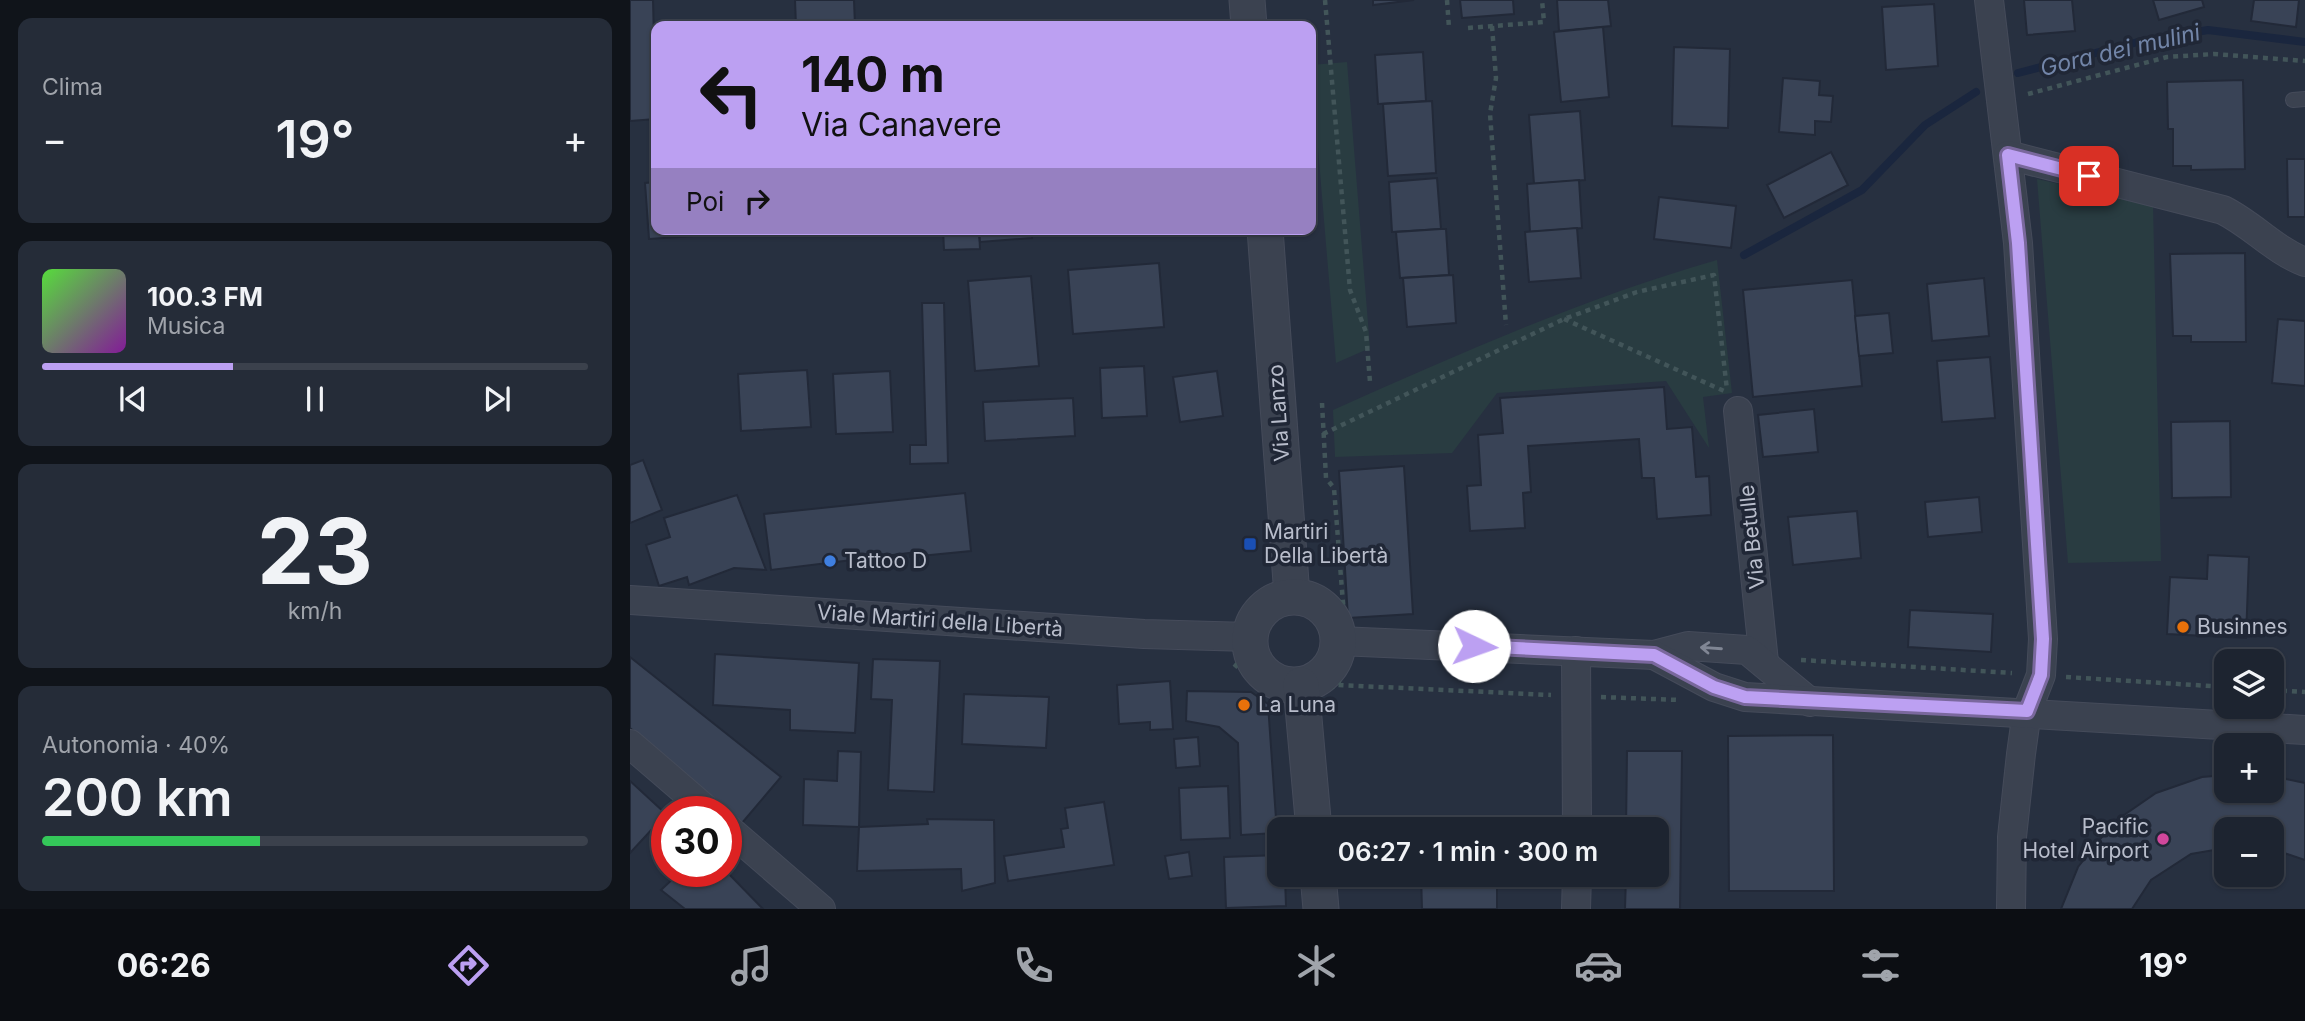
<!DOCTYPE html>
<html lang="it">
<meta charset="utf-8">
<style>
body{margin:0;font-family:Inter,sans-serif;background:#252c38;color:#f1f3f6;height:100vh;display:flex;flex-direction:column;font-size:26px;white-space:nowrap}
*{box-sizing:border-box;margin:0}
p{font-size:23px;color:#a0a4ab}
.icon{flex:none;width:38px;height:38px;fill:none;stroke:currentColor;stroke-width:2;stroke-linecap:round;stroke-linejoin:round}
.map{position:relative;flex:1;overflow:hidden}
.panel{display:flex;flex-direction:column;gap:18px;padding:18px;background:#10141a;width:630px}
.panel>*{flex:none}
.banner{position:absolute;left:21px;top:21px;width:665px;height:214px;border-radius:14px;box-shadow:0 2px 5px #0004,0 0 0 2px #3b414c;background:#bca0f2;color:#111;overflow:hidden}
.controls{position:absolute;left:1584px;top:649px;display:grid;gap:14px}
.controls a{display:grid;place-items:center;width:70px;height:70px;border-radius:14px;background:#1d2430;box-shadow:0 2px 5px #0004,0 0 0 2px #3b414c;font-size:35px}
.speed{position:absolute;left:21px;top:796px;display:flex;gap:14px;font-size:35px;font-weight:700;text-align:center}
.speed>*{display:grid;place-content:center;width:91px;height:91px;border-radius:50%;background:#1d2430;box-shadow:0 2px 5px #0004,0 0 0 2px #3b414c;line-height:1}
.speed .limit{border:10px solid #d22;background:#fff;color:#111}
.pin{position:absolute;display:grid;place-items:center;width:60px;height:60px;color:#fff;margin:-30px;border-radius:14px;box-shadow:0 4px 10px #0006}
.me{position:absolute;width:77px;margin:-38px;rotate:93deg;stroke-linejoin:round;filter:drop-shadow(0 0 5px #0008)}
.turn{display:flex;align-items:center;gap:24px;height:147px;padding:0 35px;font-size:32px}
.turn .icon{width:91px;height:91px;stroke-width:2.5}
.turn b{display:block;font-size:49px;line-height:60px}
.then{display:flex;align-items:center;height:66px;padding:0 35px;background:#0003;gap:14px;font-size:26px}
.big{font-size:52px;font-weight:600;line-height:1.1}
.panel .card{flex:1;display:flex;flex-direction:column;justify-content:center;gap:10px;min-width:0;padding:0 24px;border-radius:14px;background:#252c38}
.panel .dial{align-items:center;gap:0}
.dial b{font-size:91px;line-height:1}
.song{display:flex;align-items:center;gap:21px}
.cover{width:84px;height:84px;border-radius:10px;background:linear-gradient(135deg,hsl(110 70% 55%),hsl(290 70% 35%))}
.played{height:7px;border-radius:4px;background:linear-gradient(90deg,#bca0f2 35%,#3b414c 35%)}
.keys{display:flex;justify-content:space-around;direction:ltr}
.heat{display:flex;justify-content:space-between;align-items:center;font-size:38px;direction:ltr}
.charge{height:10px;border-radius:5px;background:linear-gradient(90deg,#34c759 40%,#3b414c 0)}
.trip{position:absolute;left:637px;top:817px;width:402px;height:70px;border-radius:14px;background:#1d2430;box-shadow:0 2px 5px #0004,0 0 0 2px #3b414c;font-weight:600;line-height:70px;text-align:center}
.dock{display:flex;height:112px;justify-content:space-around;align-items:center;background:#0c0e13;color:#a0a4ab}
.dock .icon{width:49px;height:49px}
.dock .selected{color:#bca0f2}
.dock b{font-size:32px;color:#f1f3f6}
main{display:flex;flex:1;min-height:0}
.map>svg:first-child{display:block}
</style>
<main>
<section class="panel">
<div class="card"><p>Clima</p>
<div class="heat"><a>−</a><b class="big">19°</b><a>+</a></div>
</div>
<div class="card">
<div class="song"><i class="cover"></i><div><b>100.3 FM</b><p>Musica</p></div></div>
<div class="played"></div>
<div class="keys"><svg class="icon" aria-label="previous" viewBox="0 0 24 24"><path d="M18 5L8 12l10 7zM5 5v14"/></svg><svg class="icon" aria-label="pause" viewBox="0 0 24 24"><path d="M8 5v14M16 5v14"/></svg><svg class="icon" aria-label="next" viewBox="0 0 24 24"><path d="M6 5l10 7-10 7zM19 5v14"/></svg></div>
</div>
<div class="card dial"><b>23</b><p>km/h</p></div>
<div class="card"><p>Autonomia · 40%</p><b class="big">200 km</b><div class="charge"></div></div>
</section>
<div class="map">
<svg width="1675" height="909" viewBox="0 0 1675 909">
<rect width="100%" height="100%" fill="#273040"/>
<g fill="#293c41">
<path d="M717,62L740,348L706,363L681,65Z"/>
<path d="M1407,179L1523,205L1531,561L1438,563Z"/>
<path d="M1087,260L1102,393L1073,397L1079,448L1036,381L867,393L822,453L705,457L703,410C829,354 954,298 1087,260Z"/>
</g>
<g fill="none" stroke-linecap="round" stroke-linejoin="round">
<g stroke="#1a263e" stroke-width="8">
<path d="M1388,73L1508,42L1578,30L1675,42"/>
<path d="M1114,255L1232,190L1295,125L1346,92"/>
</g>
</g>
<g fill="#394356" stroke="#222938" stroke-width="2">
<path d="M0,0H23L26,119L0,121Z"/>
<path d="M165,0H224L225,26H166Z"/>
<path d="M743,0H784L743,5Z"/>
<path d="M830,0H883L884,14L832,18Z"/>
<path d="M927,0H978L981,26L929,31Z"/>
<path d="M1394,0H1442L1445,31L1397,35Z"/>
<path d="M1523,0H1572L1574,7L1529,20Z"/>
<path d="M1624,0H1669L1666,27L1621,21Z"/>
<path d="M1304,4L1308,66L1256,70L1252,7Z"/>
<path d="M973,27L979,97L931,102L924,32Z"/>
<path d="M1044,47L1100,49L1098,128L1042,126Z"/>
<path d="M793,52L796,101L748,104L745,55Z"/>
<path d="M1153,78L1190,81L1189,95L1203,96L1201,122L1185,121V135L1149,132Z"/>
<path d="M1613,80L1615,169L1561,170V166H1543V129H1538L1537,82Z"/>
<path d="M802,101L806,173L758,176L753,104Z"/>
<path d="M950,111L955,180L904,184L899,115Z"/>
<path d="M1201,152L1218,185L1154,218L1137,185Z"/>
<path d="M1657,159H1675V217H1658Z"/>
<path d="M807,178L811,229L762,232L759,182Z"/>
<path d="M949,180L952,228L900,232L897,184Z"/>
<path d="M26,182V229H78V235L19,239L15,183Z"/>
<path d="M1029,197L1106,206L1101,248L1024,239Z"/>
<path d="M947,228L951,278L899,282L895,232Z"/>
<path d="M313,229H349L350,249L314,250Z"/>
<path d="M349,229H401L402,238L350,242Z"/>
<path d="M520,229H573V232L521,236Z"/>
<path d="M811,229H816L819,275L770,278L766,232Z"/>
<path d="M1615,253L1616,342H1561V336H1543L1540,254Z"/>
<path d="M529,263L534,327L443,334L438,270Z"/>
<path d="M823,275L826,323L777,327L773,278Z"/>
<path d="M401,276L409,366L345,371L338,281Z"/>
<path d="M1354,278L1359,336L1302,341L1297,284Z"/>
<path d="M1222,280L1232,386L1123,397L1113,290Z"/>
<path d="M292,303H314L318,463L280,464V445H296Z"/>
<path d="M1259,313L1263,353L1229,356L1225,316Z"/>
<path d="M1648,319L1675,321V386L1642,383Z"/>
<path d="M1360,357L1365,418L1312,422L1307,361Z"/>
<path d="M514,366L517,416L472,418L470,368Z"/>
<path d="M177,370L181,427L111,431L108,374Z"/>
<path d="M260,371L263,432L206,434L203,374Z"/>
<path d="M587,371L593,416L550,422L543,377Z"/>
<path d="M1034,387L1037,429L1062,427L1066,477L1079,476L1081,515L1027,519L1024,478H1012L1009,439L898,446L901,492L893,493L895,528L840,531L837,486L851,485L848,435L873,433L870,398Z"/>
<path d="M443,398L445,436L355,441L353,402Z"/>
<path d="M1184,409L1188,452L1133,457L1128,415Z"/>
<path d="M1600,421L1601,497L1542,498L1541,422Z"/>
<path d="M13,460L32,510L0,523V465Z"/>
<path d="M774,466L783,614L718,618L709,471Z"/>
<path d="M335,493L341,551L280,557V553L141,570L134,514Z"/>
<path d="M107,495L136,570L104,568L59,585L57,577L29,586L16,545L40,537L34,518Z"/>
<path d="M1349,497L1352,532L1298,537L1295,502Z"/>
<path d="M1227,511L1231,558L1163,565L1158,517Z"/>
<path d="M1578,555L1619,557L1616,638L1537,634L1540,577L1577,579Z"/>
<path d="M1280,610L1363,614L1361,652L1278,647Z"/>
<path d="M85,654L229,663L225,733L160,730V710L83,705Z"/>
<path d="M0,657L151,777L112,823L0,728Z"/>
<path d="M243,659L310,661L304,792L258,790L262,700L241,699Z"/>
<path d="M540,681L543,729L520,730V722L489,724L487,685Z"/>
<path d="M557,691L621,692L638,704L647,833L611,835L608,743L589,727L556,721Z"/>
<path d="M334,694L419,697L416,748L332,744Z"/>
<path d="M1203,735L1204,891H1099L1098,736Z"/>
<path d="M568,737L570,766L546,768L544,739Z"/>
<path d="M208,751L231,752L229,827L173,825L174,779L207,781Z"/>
<path d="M997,751H1052L1050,909H995L996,875H1027V830H996Z"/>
<path d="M1596,775V791H1642V776L1675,783V860L1642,849V830H1596V848L1561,854L1521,880L1502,909H1431L1448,867L1484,822L1526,793L1572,777Z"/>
<path d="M0,781L36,814L0,853Z"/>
<path d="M598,786L600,838L551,840L549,788Z"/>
<path d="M474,802L484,865L378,881L374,856L434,847L431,829L438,828L435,808Z"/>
<path d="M865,818L866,830H791V824L806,819Z"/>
<path d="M297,819L364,820L365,883L332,891L331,869L227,871L229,827L298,824Z"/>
<path d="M559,852L562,876L539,879L535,856Z"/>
<path d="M646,855L648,878H655L656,906L596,908L594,857Z"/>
<path d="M96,871L133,909H55L31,890L50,872Z"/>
<path d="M791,875H867V909H792Z"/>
</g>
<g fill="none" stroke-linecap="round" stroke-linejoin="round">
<g stroke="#454b5a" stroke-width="16">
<path id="service" d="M1663,100L1675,99"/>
</g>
<g stroke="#454b5a" stroke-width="30">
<g id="minor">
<path d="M1359,0L1388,243L1413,639L1411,675L1397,711L1391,754L1382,837L1381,909"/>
<path d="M1378,155L1593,210C1623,225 1644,250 1675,262"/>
<path d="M1108,411L1134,662"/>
<path d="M0,600L514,634L619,637"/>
<path d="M709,641L1024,655L1058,646L1117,650L1180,702"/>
<path d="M946,651L947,830"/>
<path d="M1024,655L1084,687L1115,697L1675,730"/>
<path d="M0,744L79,812"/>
<path d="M96,827L191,909"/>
<path d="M946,909L947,875"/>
</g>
</g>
<g stroke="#454b5a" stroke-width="37">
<g id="tertiary">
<path d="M617,0L619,26"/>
<path d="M635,229L662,596"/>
<circle cx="664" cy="641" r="44"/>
<path d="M671,685L684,830"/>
<path d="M688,875L691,909"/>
</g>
</g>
<g stroke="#425559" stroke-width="4.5" stroke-dasharray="5 5" stroke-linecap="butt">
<path d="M695,0L720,290L736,332L740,382"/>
<path d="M817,0L819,28"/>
<path d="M862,26L866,78L860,114L876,325"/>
<path d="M838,28L914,22L912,0"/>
<path d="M1398,94L1537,57L1584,54L1675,61"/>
<path d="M934,319L1094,391"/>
<path d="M692,403L696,478L704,488L714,616"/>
<path d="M693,434L934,319L1007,292L1084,275L1097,390"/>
<path d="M1171,660L1382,673"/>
<path d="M604,664L640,694"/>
<path d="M1436,677L1596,687"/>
<path d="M708,684L714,666"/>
<path d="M699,688L708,685L921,695"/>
<path d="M1642,690L1675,692"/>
<path d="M971,697L1050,700"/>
</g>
<use href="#service" stroke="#3b4250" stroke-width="14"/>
<use href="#minor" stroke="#3b4250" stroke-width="28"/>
<use href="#tertiary" stroke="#3b4250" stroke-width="35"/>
</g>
<defs><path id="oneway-shaft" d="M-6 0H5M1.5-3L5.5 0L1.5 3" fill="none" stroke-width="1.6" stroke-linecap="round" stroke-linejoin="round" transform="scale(1.75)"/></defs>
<use stroke="#808694" href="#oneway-shaft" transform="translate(1081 648) rotate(-176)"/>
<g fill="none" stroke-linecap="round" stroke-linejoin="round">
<g stroke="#7a689d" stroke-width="18">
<path id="route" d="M844,646L1024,655L1084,687L1115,697L1397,711L1411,675L1413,639L1388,243L1378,155L1459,176"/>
</g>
<use href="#route" stroke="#bca0f2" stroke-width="12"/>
</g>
<rect fill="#1a4fb4" stroke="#202736" stroke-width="2.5" x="613" y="537" width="14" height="14" rx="3.5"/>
<circle fill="#3f7fe0" stroke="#202736" stroke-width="2.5" cx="200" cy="561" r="7"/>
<g fill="#e8710a" stroke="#202736" stroke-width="2.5">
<circle cx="1553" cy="627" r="7"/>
<circle cx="614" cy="705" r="7"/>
</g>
<circle fill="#d1479c" stroke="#202736" stroke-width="2.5" cx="1533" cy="839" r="7"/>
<g text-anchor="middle" stroke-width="7" stroke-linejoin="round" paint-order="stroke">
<g font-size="21" fill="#b8bdcb" stroke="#202736">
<text transform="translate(649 413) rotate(-94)" y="7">Via Lanzo</text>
<text transform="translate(1122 537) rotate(-96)" y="7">Via Betulle</text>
<text transform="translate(310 621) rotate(4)" y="7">Viale Martiri della Libertà</text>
</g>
<g font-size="21" fill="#b8bdcb" stroke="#202736" text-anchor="start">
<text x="634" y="539">Martiri<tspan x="634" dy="24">Della Libertà</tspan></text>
<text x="214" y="568">Tattoo D</text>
<text x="1567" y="634">Businnes</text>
<text x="628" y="712">La Luna</text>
<text x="1519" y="834" text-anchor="end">Pacific<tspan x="1519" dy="24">Hotel Airport</tspan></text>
</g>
<g font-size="23" font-style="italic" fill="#7285a8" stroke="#202736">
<text transform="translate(1490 50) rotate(-13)" y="8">Gora dei mulini</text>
</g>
</g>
</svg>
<div class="controls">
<a><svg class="icon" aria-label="layers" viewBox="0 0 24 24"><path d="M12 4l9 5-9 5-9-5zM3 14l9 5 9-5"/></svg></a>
<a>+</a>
<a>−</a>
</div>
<div class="speed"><div class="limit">30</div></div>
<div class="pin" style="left:1459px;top:176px;background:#d93025"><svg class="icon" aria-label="arrive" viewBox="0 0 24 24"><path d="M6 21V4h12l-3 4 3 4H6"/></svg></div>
<svg class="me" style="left:844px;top:646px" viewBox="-20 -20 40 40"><circle r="19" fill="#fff"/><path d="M0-13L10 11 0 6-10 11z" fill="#bca0f2"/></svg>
<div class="trip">06:27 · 1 min · 300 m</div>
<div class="banner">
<div class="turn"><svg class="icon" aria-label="left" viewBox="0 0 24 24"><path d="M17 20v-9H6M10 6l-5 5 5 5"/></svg><div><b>140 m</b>Via Canavere</div></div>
<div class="then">Poi<svg class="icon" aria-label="right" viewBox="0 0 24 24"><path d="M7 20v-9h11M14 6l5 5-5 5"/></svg></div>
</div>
</div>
</main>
<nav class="dock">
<b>06:26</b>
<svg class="icon selected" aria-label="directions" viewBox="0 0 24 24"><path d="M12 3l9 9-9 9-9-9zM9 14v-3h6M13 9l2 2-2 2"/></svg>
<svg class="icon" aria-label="music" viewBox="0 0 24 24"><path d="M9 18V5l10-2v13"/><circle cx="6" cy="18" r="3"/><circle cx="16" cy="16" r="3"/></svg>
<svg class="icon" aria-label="phone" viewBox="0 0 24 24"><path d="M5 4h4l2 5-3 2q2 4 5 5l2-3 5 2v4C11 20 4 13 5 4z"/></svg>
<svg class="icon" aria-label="climate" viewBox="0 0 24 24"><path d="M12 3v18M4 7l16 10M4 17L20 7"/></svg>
<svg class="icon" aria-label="car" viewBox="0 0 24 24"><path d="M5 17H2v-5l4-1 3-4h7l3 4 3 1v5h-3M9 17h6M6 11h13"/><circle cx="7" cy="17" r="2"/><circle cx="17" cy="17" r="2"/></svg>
<svg class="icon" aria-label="filters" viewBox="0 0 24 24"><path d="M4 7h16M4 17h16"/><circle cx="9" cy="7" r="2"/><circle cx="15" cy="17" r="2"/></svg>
<b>19°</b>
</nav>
